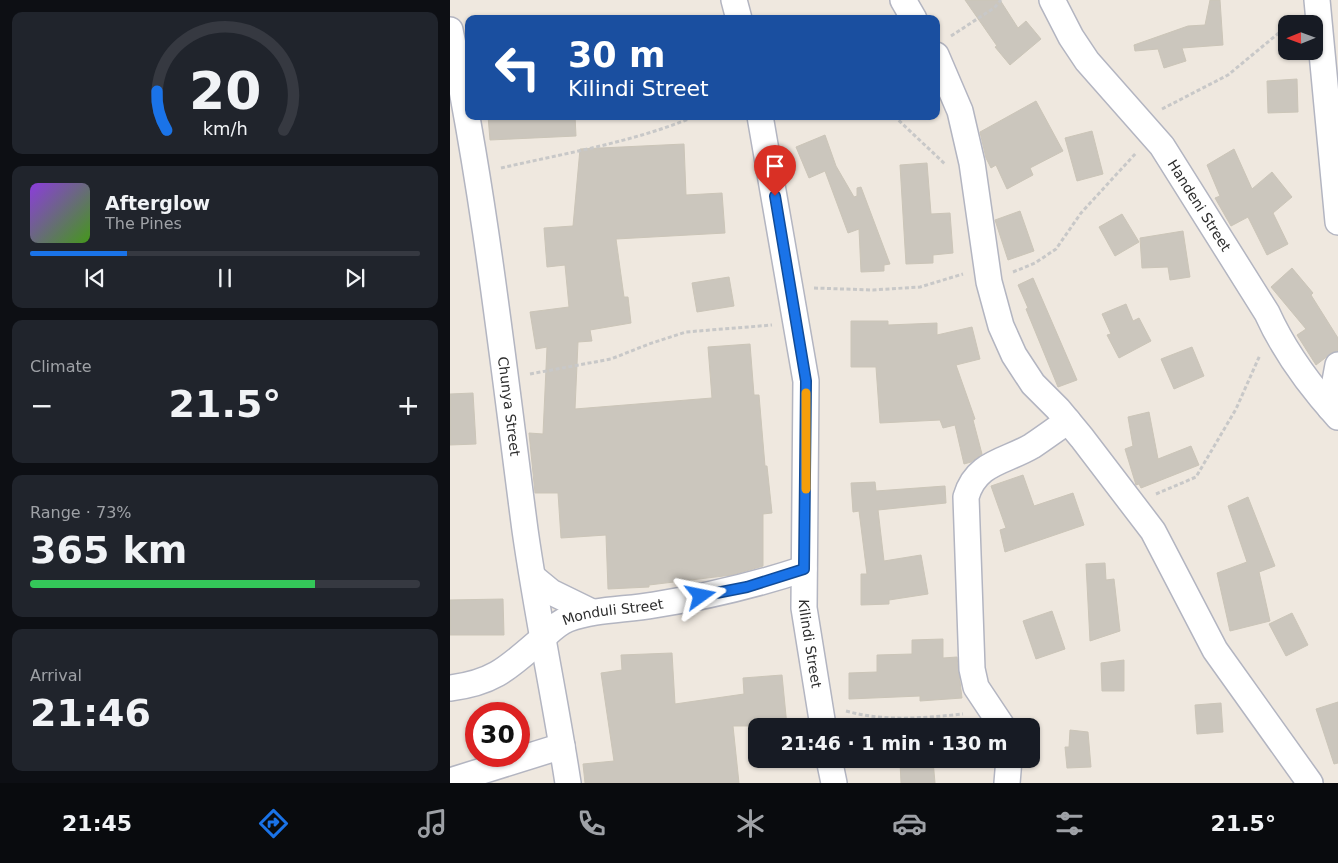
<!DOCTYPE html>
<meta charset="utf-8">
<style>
body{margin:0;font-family:"DejaVu Sans",sans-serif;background:#20242c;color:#f1f3f6;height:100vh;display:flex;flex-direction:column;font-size:19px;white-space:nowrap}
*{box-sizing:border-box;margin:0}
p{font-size:16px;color:#9ea1a6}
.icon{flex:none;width:28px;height:28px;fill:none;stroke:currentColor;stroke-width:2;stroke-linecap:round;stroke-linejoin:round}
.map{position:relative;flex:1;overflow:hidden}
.details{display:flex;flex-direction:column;gap:12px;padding:12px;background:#0d0f14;width:450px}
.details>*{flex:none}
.guide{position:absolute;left:15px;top:15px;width:475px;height:105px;border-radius:10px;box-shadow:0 1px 4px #0004;background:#1a4fa0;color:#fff;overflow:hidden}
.needle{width:32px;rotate:269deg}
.fabs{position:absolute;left:828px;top:15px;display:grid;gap:10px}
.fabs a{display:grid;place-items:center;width:45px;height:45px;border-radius:10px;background:#171b24;box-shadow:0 1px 4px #0004;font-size:25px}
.speed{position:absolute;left:15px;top:702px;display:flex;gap:10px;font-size:25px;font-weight:700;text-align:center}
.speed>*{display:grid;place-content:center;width:65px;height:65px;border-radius:50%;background:#171b24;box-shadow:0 1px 4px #0004;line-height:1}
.speed .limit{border:8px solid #d22;background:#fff;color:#111}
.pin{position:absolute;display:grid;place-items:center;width:42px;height:42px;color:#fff;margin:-51px -21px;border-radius:50% 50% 50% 0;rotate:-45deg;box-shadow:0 0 5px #0007}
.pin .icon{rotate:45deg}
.me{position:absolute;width:55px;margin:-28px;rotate:78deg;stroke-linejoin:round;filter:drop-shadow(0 0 4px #0008)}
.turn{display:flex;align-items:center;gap:18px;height:105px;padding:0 20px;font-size:22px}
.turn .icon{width:65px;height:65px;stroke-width:2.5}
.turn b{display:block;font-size:35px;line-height:42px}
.big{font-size:38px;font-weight:700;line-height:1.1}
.details .card{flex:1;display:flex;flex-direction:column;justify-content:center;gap:8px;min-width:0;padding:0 18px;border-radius:10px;background:#20242c}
.details .dial{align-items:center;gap:0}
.dial svg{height:130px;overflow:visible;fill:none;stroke:#363941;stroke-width:7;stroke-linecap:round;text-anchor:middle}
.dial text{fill:#f1f3f6;stroke:none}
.song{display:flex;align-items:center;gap:15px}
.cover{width:60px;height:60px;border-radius:8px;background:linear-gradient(135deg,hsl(270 70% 55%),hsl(100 70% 35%))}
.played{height:5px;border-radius:2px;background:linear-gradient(90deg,#1a73e8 25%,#363941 25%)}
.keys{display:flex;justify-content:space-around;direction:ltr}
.heat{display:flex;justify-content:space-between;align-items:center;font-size:28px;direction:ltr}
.charge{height:8px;border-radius:4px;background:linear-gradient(90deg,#34c759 73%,#363941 0)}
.trip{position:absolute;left:298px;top:718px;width:292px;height:50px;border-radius:10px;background:#171b24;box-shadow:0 1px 4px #0004;font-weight:700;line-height:50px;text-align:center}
.tab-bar{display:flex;height:80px;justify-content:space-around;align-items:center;background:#090b0e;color:#9ea1a6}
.tab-bar .icon{width:35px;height:35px}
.tab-bar .on{color:#1a73e8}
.tab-bar b{font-size:22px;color:#f1f3f6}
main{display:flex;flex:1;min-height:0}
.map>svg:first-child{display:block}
</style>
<main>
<section class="details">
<div class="card dial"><svg viewBox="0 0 100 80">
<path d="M14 69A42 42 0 1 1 86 69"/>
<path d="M14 69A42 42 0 0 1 8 45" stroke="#1a73e8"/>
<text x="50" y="56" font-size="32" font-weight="700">20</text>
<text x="50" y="72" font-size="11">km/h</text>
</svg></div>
<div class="card">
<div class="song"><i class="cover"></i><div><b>Afterglow</b><p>The Pines</p></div></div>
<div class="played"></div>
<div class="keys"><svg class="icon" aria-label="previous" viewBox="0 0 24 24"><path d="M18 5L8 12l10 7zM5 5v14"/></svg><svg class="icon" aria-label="pause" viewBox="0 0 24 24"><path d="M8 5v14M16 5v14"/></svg><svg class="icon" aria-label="next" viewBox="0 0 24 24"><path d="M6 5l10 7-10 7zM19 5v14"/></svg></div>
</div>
<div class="card"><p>Climate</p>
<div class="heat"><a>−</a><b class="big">21.5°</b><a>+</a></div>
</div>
<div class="card"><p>Range · 73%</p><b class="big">365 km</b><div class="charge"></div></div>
<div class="card"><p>Arrival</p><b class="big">21:46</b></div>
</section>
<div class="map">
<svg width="888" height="783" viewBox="0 0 888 783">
<rect width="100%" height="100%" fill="#efe8df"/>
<g fill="#cbc6bd" stroke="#cbc5b8">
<path d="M515,0H550L568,28L576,21L591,39L560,65L545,47L547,46Z"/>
<path d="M760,0H770L773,45L732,48L736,61L714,68L708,49L685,51L684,45L738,26L755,25Z"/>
<path d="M847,79L848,112L818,113L817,81Z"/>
<path d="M586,101L613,151L580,168L583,175L557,189L546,165L541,168L536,158L530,132Z"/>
<path d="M38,116H125L126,136L40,140Z"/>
<path d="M642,131L653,174L627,181L615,138Z"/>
<path d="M375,135L386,166L404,197L407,196V188L411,187L440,264L434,265V271L411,272L409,229L398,233L375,171L359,178L346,147Z"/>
<path d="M234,144L236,195L272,193L275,233L166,239L174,297H178L181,323L140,330L142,341L128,342L125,409L262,398L258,347L300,344L304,395H309L315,466H317L322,513L313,514V566L282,575L199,585V587L158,589L156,535L111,538L108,493H85L79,433L93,434L97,347L86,349L80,312L119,307L115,265L97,267L94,228L123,226L130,149Z"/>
<path d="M784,149L802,189L822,172L842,197L823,213L838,244L817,255L798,217L781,226L765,198L770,196L757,165Z"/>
<path d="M477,163L481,214L500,213L503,253L483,255V263L456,264L450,165Z"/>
<path d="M570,211L584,251L558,260L545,220Z"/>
<path d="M672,214L689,242L665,256L649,227Z"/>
<path d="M733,231L740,277L720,280L718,267L692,268L690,238Z"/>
<path d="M842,268L863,293L861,295L888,338V351L883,352L866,365L847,335L856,329L821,287Z"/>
<path d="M279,277L284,306L247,312L242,283Z"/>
<path d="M583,278L627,380L608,387L576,309L578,308L568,285Z"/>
<path d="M676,304L683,321L689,318L701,341L669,358L657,335L661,334L652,314Z"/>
<path d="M401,321H438V325L487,323V335L522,327L530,359L506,365L525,419L523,420L532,454L521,462L514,464L505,425L493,428L490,420L430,423L426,367H401Z"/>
<path d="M742,347L754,376L724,389L711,359Z"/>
<path d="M23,393L26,444L0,445V394Z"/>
<path d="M699,412L708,459L741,446L749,465L691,488L689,484L686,485L675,449L683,446L678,417Z"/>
<path d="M573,475L584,506L623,493L634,525L555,552L550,530L556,528L541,486Z"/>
<path d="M425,482L426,491L495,486L496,503L428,510L434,561L471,555L478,594L439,600V604L411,605V574H417L409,511L403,512L401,483Z"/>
<path d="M798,497L825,566L809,572L820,621L780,631L767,573L797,562L778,506Z"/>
<path d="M655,563L656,580L664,579L670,631L640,641L636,564Z"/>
<path d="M53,599L54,635H0V600Z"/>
<path d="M602,611L615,649L586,659L573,621Z"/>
<path d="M842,613L858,645L836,656L819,624Z"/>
<path d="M493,639V658L507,657L512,698L470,701V696L399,699V673L427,672V655L462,654V640Z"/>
<path d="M222,653L225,704L294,694L293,678L332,675L337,726H283L289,783H135L133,764L164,761L151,673L172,670L171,655Z"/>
<path d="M674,660V691H652L651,663Z"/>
<path d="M888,702V763L884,764L866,709Z"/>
<path d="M771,703L773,732L747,734L745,705Z"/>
<path d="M620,730L638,732L641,767L617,768L615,747H619Z"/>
<path d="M483,760L485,783H451L450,762Z"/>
</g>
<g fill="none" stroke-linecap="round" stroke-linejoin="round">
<g stroke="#b3b5c1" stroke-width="28">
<g id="minor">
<path d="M284,0L289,19"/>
<path d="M453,0L464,19"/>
<path id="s1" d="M602,0L621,37L637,61L712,146L817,313C835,353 859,385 888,417"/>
<path d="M867,0L888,222"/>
<path id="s2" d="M0,30C35,195 53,363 75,530C87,615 105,698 118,783"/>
<path d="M486,55L510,111L522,163L539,282L551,326L564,355L583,384L608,409L632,438L703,531L765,650L860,783"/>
<path id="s3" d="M310,116L356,381L354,608L373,726"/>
<path d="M880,408L888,365"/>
<path d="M84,578L101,592L142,612"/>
<path id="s4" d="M0,688C42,683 57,669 88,642C98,634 105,624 118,619C145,609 175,610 204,605C255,597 305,585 354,569"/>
<path d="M552,726L526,687L522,669L516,497C526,462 555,462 582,446C594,438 606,429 618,421"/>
<path d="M379,759L384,783"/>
<path d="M0,781L112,746"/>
<path d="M557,783L559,759"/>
</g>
</g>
<g stroke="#c8c8c8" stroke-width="3" stroke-dasharray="4 2.5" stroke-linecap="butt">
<path d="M501,36L544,8L551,0"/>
<path d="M712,109L778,75L836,27"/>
<path d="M444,116L495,164"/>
<path d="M51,168C116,153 184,142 246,116"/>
<path d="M563,272L585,263L606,249L631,213L686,153"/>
<path d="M364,288L423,290L470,287L513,274"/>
<path d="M80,374L161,359L199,344L236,332L322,325"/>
<path d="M706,494L746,477L786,409L810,355"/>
<path d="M396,711C436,722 473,718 513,714"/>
</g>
<use href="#minor" stroke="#fff" stroke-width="25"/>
</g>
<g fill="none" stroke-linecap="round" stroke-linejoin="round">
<g stroke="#114b97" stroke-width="12">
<path id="route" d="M251,596L297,587L354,569L356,381L325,196"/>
</g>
<use href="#route" stroke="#1a73e8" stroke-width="9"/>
<path stroke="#f59e0b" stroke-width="9" d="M356,489V393"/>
</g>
<g text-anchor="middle" stroke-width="5" stroke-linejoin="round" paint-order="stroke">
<g font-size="14" fill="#2d2d2d" stroke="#fff">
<text dy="5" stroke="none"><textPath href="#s1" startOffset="254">Handeni Street</textPath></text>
<text dy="5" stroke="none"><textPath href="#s2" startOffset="381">Chunya Street</textPath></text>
<text dy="5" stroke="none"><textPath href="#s4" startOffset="185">Monduli Street</textPath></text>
<text dy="5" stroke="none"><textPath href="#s3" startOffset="532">Kilindi Street</textPath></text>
</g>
</g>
</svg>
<div class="fabs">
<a><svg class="needle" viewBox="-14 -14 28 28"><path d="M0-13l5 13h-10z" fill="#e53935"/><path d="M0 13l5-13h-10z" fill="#9ea1a6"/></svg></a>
</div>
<div class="speed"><div class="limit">30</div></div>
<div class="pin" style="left:325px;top:196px;background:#d93025"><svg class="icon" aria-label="arrive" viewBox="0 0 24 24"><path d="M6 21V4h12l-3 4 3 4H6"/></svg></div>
<svg class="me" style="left:251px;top:596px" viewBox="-20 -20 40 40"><path d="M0-17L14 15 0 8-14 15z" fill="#1a73e8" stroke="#fff" stroke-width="4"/></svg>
<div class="trip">21:46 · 1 min · 130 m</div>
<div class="guide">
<div class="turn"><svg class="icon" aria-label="left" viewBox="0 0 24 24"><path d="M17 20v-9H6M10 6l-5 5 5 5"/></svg><div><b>30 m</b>Kilindi Street</div></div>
</div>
</div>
</main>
<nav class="tab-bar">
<b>21:45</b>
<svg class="icon on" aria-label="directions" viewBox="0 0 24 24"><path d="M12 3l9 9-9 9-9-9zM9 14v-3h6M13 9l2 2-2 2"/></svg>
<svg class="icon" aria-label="music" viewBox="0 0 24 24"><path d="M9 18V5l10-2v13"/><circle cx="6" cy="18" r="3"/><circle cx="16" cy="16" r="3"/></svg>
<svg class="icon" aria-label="phone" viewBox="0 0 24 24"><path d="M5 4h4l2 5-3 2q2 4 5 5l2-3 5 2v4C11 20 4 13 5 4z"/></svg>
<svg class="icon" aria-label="climate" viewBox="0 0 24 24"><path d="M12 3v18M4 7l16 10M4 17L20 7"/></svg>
<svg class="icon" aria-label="car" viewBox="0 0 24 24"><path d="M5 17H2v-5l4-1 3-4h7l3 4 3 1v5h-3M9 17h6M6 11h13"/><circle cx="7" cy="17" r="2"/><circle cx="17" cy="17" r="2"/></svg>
<svg class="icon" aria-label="filters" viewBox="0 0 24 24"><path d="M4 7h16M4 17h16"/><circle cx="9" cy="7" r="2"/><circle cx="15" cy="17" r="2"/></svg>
<b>21.5°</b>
</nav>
